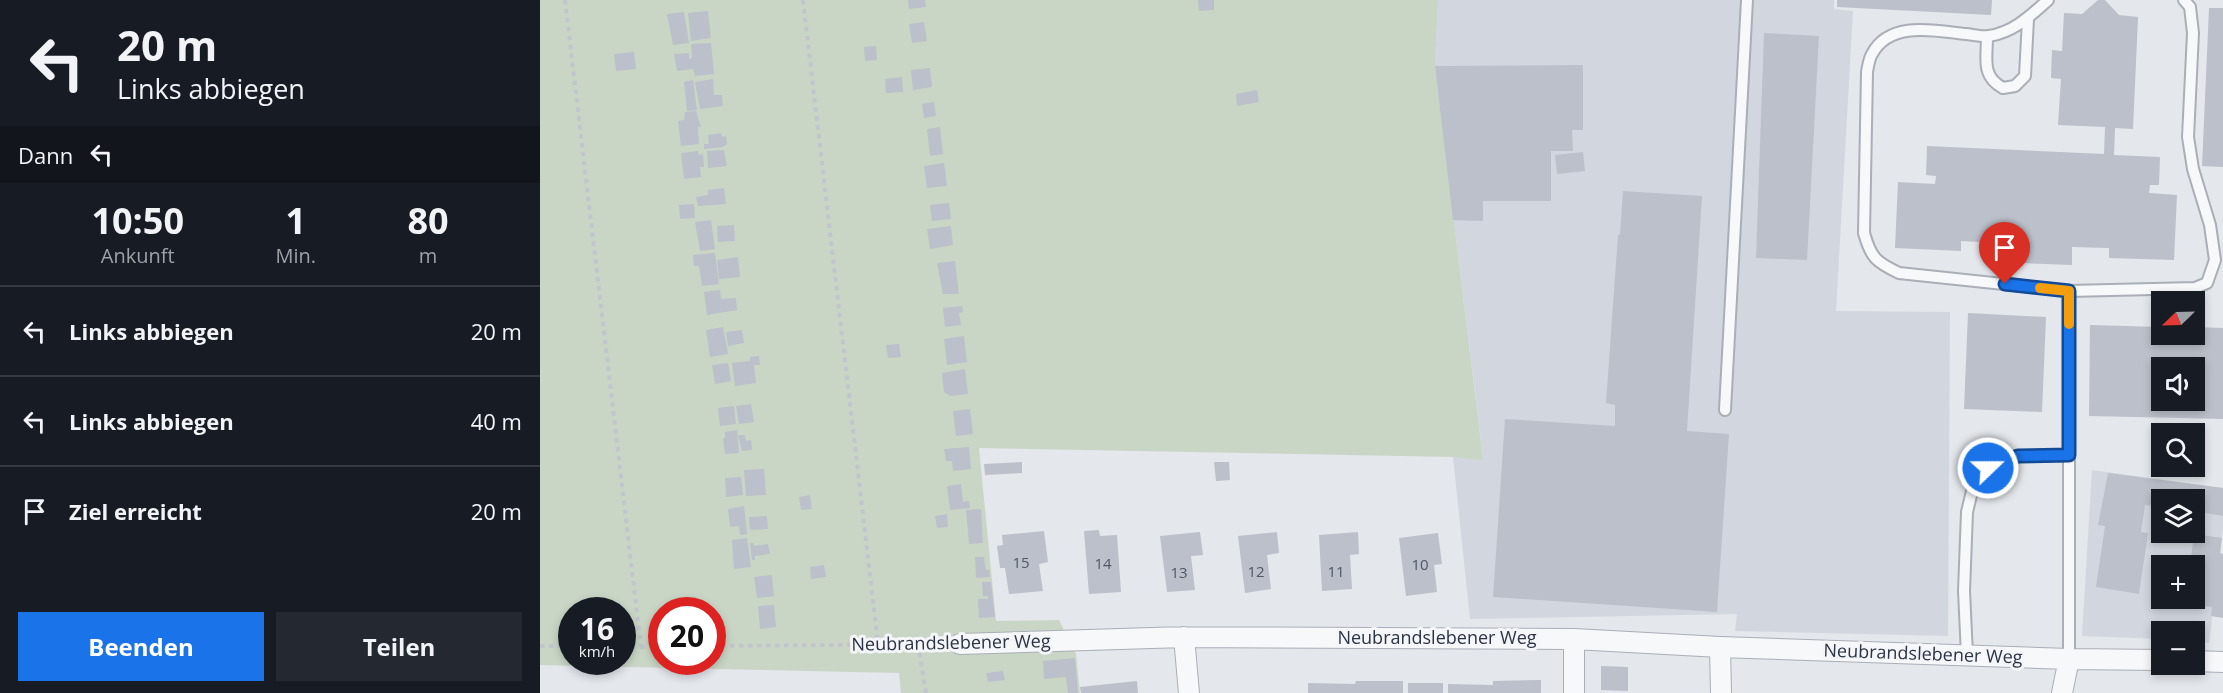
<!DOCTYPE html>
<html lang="de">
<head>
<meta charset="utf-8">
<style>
	:root { --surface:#171b24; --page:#242831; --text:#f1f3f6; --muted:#9ea1a6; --line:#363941; --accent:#1a73e8 }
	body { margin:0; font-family:"Open Sans",sans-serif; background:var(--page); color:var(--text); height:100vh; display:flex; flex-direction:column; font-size:22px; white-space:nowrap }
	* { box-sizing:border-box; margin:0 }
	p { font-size:20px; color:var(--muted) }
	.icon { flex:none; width:33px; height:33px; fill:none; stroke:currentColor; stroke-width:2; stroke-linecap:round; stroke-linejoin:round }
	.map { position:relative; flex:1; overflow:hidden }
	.panel { display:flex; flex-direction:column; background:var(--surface); width:540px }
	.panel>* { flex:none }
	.top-card { background:#171b24; color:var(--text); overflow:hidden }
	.needle { width:39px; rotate:247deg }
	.tools { position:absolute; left:1611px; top:291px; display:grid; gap:12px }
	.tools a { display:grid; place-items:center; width:54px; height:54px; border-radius:0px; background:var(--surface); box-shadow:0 3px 9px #0003; font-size:30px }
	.speed { position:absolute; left:18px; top:597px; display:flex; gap:12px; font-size:30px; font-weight:700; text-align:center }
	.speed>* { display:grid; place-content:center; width:78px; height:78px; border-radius:50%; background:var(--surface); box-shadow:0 3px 9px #0003; line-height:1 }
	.speed small { font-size:15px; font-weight:400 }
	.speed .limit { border:9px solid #d22; background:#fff; color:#111 }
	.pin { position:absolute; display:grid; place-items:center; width:51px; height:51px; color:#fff; margin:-62px -26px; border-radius:50% 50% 50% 0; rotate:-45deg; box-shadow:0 0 6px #0007 }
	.pin .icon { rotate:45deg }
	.me { position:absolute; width:66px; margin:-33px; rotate:68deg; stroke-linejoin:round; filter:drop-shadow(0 0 4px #0008) }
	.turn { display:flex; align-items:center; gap:21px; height:126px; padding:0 18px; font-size:27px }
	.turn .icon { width:78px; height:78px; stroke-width:2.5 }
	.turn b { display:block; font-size:42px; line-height:51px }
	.then { display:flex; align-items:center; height:57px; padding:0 18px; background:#0003; gap:12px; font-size:22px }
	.eta { display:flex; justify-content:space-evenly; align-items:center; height:102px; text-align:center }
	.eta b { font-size:36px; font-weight:700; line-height:42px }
	.action { display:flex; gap:12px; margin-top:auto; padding:12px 18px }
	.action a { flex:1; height:69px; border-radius:0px; background:var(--accent); color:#fff; font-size:24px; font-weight:700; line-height:69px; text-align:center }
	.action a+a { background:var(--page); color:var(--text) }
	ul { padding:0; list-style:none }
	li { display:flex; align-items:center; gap:18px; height:90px; padding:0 18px; border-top:2px solid var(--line) }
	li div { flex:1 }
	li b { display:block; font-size:22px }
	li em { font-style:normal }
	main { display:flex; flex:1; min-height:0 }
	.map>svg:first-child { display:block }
	.built { fill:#d2d6de; fill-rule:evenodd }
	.green { fill:#c9d6c5; fill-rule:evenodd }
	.building { fill:#bbc0ca; fill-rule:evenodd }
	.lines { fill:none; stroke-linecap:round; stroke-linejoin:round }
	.service-casing { stroke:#a9aeb7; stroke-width:14 }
	.minor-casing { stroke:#a9aeb7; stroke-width:22 }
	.path { stroke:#c2c5cb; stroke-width:4; stroke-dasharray:4.5 4.5; stroke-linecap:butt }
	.service { stroke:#f7f8fa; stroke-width:10 }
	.minor { stroke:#f7f8fa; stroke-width:20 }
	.route-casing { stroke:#114b97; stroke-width:15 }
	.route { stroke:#1a73e8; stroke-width:10 }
	.slow { stroke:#f59e0b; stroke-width:10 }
	.labels { text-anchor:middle; stroke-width:6; stroke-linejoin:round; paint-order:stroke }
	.number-label { font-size:15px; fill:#4f5766 }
	.street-label { font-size:18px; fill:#2b3445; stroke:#f4f6f9 }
</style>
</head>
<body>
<main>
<section class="panel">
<div class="top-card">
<div class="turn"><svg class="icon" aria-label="left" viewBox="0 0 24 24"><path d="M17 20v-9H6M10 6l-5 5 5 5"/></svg><div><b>20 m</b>Links abbiegen</div></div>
<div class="then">Dann<svg class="icon" aria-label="left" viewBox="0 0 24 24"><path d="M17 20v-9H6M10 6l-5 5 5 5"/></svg></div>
</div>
<div class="eta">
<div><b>10:50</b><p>Ankunft</p></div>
<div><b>1</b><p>Min.</p></div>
<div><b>80</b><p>m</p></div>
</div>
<ul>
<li><svg class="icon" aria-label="left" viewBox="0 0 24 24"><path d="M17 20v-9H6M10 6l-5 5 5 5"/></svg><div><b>Links abbiegen</b></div><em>20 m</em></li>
<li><svg class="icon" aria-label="left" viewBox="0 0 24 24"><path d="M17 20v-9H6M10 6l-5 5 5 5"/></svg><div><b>Links abbiegen</b></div><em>40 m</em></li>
<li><svg class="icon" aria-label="arrive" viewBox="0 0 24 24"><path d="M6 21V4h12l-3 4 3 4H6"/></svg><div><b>Ziel erreicht</b></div><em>20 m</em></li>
</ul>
<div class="action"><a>Beenden</a><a>Teilen</a></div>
</section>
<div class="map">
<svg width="1683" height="693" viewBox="0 0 1683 693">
	<rect width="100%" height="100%" fill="#e4e7ec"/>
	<!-- built -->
	<path class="built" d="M898 0H1294V9L1313 11 1296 311 1410 312 1408 636 1195 631 1197 614 930 619 913 457 943 459 895 66Z
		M1552 470 1683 488V528L1669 643 1655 642 1654 632H1622L1621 639 1542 636ZM1622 500H1654V532H1622ZM1622 566H1654V598H1622Z"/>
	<!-- green -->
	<path class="green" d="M0 0H898L895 66 943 460 913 457 439 448 456 621 519 620 536 654 540 693H361L359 673 0 665ZM32 610H82V662H32ZM122 610H172V662H122Z"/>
	<!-- building -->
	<path class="building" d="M368 0H385L386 7 369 9Z
		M658 0H674V10L659 11Z
		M1297 0H1452L1451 15 1297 7Z
		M1558 0H1565L1579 15 1598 17 1593 129 1575 128 1574 155 1620 157 1619 185H1610L1609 193 1637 195 1634 260 1569 258V248L1532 247V265L1457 262 1458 243 1421 241V251L1355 248 1358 182 1395 184 1396 176 1386 175 1387 146 1564 154 1565 127 1518 125 1521 79 1511 78 1512 50 1522 51 1524 13 1542 14Z
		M1669 8H1683V167L1662 166Z
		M168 11 171 38 151 41 148 13Z
		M144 12 149 43 133 45 127 14Z
		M384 22 387 41 372 43 369 24Z
		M1224 33 1279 36 1267 260 1216 258Z
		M171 43 174 74 155 76 153 69 137 71 134 54 149 53V59L152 58 151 44Z
		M336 46 337 60 325 61 324 47Z
		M94 52 96 69 76 71 74 54Z
		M1043 65V130H1032L1033 151H1011V201H943V221L913 220 895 66Z
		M390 68 392 87 373 90 371 70Z
		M362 77 363 92 346 93 345 79Z
		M173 79 174 95H182L183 106 160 109 155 82Z
		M153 80 157 110 147 111 144 82Z
		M717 90 719 102 697 106 696 94Z
		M394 102 396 116 384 118 382 104Z
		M156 111 161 127H158L159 144 141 146 138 121 144 120 145 112Z
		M400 127 403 154 390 156 387 129Z
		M181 133 182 137 186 136 187 144 183 147 164 149V144H169L168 135Z
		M184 150 187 166 168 168 167 151Z
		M158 151 159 155 163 154 164 167H160L161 177 144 179 141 153Z
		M1043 152 1045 171 1017 174 1015 155Z
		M404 163 407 186 387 188 384 166Z
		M184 188 186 204 158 206 156 197 168 195V190Z
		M1083 191 1162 196 1147 431 1189 434 1177 612 953 597 965 419 1075 426V405L1066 403 1078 235H1080Z
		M409 203 411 219 392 221 390 205Z
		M154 204 155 218 140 219 139 205Z
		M171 220 175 249 160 251 155 222Z
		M194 225 195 241 178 242 177 226Z
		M411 226 413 245 390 249 387 229Z
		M175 253 179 284 162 286 159 266H154L153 255Z
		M198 257 200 277 179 279 177 260Z
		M415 261 419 294H403L397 263Z
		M180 290 181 299 196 298 197 310 167 315 164 292Z
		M422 306 423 312 419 313 421 325 405 327 403 308Z
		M1428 313 1506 317 1502 412 1424 409Z
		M1550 325 1622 327V334H1654V327L1683 328V419L1549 416ZM1622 368H1654V400H1622Z
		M183 327 188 354 170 357 166 330Z
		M202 330 204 343 188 346 186 332Z
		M424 336 427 362 407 365 404 339Z
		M359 344 361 357 348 358 346 345Z
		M219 356 220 365H214L216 383 195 386 192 363 210 361V357Z
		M188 363 191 381 175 384 172 365Z
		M425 369 428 394 410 396 404 392 402 373Z
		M211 404 214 422 199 424 196 406Z
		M194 406 196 424 180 426 178 408Z
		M430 409 433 434 416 436 413 411Z
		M197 430 199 453 185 454 183 438H185V432Z
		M198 435H205L206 441 211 440 212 450 202 451Z
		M429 447 431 469 413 471 412 461H406L404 449Z
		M482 462V473L445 475 444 464Z
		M674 462H689L690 480 676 481Z
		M224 469 226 495 206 496 204 470Z
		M1568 473 1683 488V516L1654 511V500H1622V507L1605 505 1601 532 1608 533 1599 594 1556 587 1565 526 1558 525Z
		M201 477 203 495 186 497 185 478Z
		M421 484 423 502 429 501 430 508 410 510 407 486Z
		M270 495 272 509 261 510 259 497Z
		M204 506 207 534 200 535 199 526 190 527 188 509Z
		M441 509 443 543 429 544 426 510Z
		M407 514 408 527 397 528 395 516Z
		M227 516 228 529 210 530 209 517Z
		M559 530 560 536 577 535 581 592 549 594 544 531Z
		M504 531 508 562 499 564 503 591 469 594 465 568H460L457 546 463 545 462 535Z
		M660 532 663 555 651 556 655 590 627 592 620 536Z
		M737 532 739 553 727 555 731 589 705 593 698 536Z
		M818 532 819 554 810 555 812 589 782 591 779 535Z
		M898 533 902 564 894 565 897 592 866 596 859 538Z
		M1654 534 1682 538 1680 553 1683 554V618L1671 616 1672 607 1645 604 1646 598H1654V566H1650Z
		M207 538 211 567 194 569 192 540Z
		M210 543H213L214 546 228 544 230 554 215 556V560H212Z
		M435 557H444L445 566 446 570H449L450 577 436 578Z
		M284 565 286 577 271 579 270 567Z
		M232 575 234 596 217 598 214 577Z
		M442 582H451L455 617 439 618 438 599H448V596H443Z
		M234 605 236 627 220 629 218 606Z
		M535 658 538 693H528L526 677 504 679 503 661Z
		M1061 666 1088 667V691L1061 690Z
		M463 671 465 680 448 682 446 673Z
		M1001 680V693H908V684L953 685V681Z
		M597 681 598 693H541L540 687Z
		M816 681H863V693H768V683L815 684Z
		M868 683H903V693H868Z"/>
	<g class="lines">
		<defs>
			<path id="service" d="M1508 0C1490 16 1474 32 1449 36 1442 37 1434 35 1426 34 1396 31 1350 20 1332 54 1329 59 1328 66 1327 72L1324 233C1331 258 1336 262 1359 273L1529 291 1655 288 1667 283 1675 260 1670 225 1653 169 1648 137 1653 33 1650 7 1644 0
				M1447 37C1447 59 1441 76 1463 88L1475 86 1485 76 1488 19
				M1185 410 1207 0
				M1427 655 1424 591 1427 512 1434 483 1448 468 1478 456 1529 455
				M1529 659V291"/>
			<path id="minor" d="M644 637 649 693
				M1034 639V693
				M420 644 644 637 1034 639 1180 647 1529 659 1622 660
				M1180 647 1181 693
				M1654 661 1683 662
				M1522 693 1529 659"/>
		</defs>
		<!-- service casing -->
		<use href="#service" class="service-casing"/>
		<!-- minor casing -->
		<use href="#minor" class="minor-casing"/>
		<!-- path -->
		<path class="path" d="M25 0 101 647
			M263 0 338 644
			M378 644 386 693
			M0 646H32
			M172 646 401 644
			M82 647H122"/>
		<!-- service -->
		<use href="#service" class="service"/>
		<!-- minor -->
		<use href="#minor" class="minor"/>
	</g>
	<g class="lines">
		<defs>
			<path id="route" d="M1448 468 1478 456 1529 455V291L1465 284"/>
		</defs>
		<!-- route casing -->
		<use href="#route" class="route-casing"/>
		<!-- route -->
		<use href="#route" class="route"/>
		<!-- slow -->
		<path class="slow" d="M1500 288 1529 291V324"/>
	</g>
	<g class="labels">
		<!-- number labels -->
		<g class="number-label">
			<text x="481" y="568">15</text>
			<text x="563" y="569">14</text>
			<text x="880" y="570">10</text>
			<text x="716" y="577">12</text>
			<text x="796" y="577">11</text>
			<text x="639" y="578">13</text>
		</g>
		<!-- street labels -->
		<g class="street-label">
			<text x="897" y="644">Neubrandslebener Weg</text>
			<text transform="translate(411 643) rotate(-1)" y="6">Neubrandslebener Weg</text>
			<text transform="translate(1383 654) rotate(2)" y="6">Neubrandslebener Weg</text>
		</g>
	</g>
</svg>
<div class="tools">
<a><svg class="needle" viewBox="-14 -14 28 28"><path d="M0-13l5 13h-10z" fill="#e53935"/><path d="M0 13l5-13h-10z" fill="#9ea1a6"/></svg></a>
<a><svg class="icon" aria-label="sound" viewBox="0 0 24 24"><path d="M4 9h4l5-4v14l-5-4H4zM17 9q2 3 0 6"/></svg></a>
<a><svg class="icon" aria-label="search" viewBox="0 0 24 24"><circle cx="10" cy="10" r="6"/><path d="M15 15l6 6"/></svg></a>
<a><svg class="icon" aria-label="layers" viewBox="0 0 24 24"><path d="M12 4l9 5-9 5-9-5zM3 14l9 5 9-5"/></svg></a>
<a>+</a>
<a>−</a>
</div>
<div class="speed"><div>16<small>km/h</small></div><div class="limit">20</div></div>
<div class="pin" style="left:1465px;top:284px;background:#d93025"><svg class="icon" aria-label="arrive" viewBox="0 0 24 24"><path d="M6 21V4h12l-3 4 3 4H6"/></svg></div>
<svg class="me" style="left:1448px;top:468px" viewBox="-20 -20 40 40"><circle r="17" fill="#1a73e8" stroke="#fff" stroke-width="3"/><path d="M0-11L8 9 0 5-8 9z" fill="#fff"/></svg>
</div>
</main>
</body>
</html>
